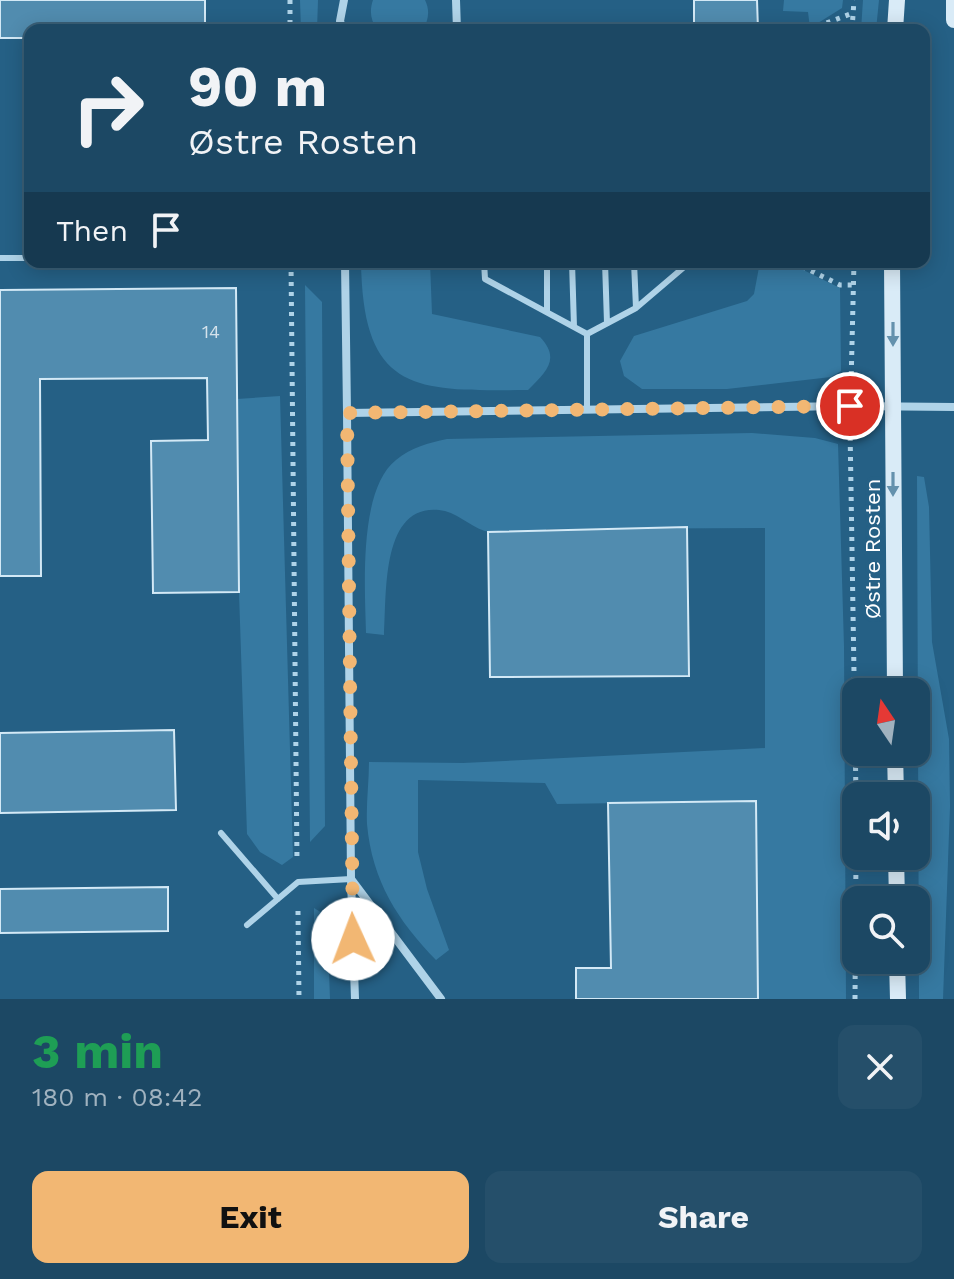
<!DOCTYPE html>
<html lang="en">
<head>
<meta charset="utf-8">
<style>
	:root { --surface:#1c4864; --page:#254f6a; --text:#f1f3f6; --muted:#a0b2bf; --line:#3a6078; --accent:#f2b773 }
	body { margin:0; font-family:"Work Sans",sans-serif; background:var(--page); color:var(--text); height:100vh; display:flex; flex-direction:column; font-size:30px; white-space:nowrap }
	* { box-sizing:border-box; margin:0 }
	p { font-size:26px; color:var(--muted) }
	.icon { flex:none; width:44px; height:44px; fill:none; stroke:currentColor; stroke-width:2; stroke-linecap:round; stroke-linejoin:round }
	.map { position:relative; height:999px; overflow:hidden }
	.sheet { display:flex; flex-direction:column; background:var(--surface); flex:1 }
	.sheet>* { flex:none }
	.banner { position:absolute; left:24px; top:24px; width:906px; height:244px; border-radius:16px; box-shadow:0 4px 20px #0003,0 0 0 2px var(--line); background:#1c4864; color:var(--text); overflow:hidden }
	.needle { width:52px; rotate:347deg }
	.tools { position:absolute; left:842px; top:678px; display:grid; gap:16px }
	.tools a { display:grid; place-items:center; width:88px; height:88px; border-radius:16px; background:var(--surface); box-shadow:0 4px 20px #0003,0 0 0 2px var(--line); font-size:40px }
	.pin { position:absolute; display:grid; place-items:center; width:68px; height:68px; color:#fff; margin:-34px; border:4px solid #fff; border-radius:50%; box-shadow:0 2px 8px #0007 }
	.me { position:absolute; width:88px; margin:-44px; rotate:358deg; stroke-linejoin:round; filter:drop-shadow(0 0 6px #0008) }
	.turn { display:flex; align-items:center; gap:28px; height:168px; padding:0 32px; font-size:36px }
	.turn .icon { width:104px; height:104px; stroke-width:2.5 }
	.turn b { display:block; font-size:56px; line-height:68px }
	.then { display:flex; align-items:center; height:76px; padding:0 32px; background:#0003; gap:16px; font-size:30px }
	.round { display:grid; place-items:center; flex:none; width:84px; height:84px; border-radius:16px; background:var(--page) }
	.overview { display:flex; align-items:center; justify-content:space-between; height:136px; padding:0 32px }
	h1 { font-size:48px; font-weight:700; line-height:60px; color:#1e9e55 }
	.button { display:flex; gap:16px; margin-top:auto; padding:16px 32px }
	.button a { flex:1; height:92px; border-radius:16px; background:var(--accent); color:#111; font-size:32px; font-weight:700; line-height:92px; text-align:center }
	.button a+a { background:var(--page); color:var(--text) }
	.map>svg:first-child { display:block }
	.green { fill:#3679a1 }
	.building { fill:#518caf; stroke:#d3e9f6; stroke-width:2 }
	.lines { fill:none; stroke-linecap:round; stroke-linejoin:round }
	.path { stroke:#afd3e8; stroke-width:5; stroke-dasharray:4 6; stroke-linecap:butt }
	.service { stroke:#afd3e8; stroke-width:6 }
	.minor { stroke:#afd3e8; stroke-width:8 }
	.secondary { stroke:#d9ebf7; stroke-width:16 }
	.oneway { fill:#6491ad }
	.route { stroke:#f2b773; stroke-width:14; stroke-dasharray:0 25.2 }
	.labels { text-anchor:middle; stroke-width:8; stroke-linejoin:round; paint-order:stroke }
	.number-label { font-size:18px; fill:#d4e2eb }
	.street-label { font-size:22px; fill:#fff; stroke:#256085 }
</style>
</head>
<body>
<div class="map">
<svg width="954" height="999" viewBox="0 0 954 999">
	<rect width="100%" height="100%" fill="#256085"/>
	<!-- green -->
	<path class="green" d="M300 0H318L317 30H301Z
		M373 0H425C430 10 429 21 422 30H377C371 20 369 12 373 0Z
		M784 0H843L842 8 810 28 808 12 783 11Z
		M863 0H879L876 30H861Z
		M361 262H430L432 314 540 337C561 359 546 372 528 390 416 391 363 394 361 262Z
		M760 262H787L840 288 841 371 831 377 727 389H642L624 376 620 361 634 336 747 301 754 294Z
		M305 285 322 302 325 826 310 842Z
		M280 396 293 857 282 865 260 852 247 834 239 592 237 399Z
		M752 433 815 438 838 444 844 646 846 999H758L755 801 557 804 545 783 418 780V852L427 889 449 950 436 960C398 921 372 881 367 824 366 804 369 782 369 762L463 763 765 748V528L546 529V531C528 532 507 535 490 532 474 530 461 515 445 511 380 498 387 594 384 635L366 633C365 589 358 490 396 460 412 447 428 443 447 439Z
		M917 476 924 477 929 507 932 642 949 739 950 806 943 999H919Z
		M314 908 327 916 330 999H314Z"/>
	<!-- building -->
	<path class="building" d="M0 0H205V30H30V38H0Z
		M694 0H757L758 30H694Z
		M236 288 239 592 153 593 151 441 208 440 207 378 40 379 41 576H0V290Z
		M687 527 689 676 490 677 488 532Z
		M174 730 176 810 0 813V733Z
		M756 801 758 999H576V968H611L608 803Z
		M168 887V931L0 933V889Z"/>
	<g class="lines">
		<!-- path -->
		<path class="path" d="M290 0V30
			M808 30 853 13
			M852 30 854 0
			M291 262 297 861
			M793 262 840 285H854
			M851 385 854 262
			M850 427 856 796
			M298 911 299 999
			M855 999 856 856"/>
		<!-- service -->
		<path class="service" d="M0 258H30
			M484 262 485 279 587 334V409
			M547 262V312
			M572 262 574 327
			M605 262 607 323
			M634 262 636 308
			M587 334 636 308 690 262
			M221 833 278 899
			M247 925 298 882 351 879"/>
		<!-- minor -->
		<path class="minor" d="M456 0 457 30
			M343 30 340 21 344 0
			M345 262 347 413
			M351 879 441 999
			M355 999 351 879 347 413 850 406 954 407"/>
		<!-- secondary -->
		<path class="secondary" d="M954 0V20
			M895 30 897 0
			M892 262 895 692
			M895 752 896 796
			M896 856 897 900
			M897 960 898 999"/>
	</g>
	<!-- one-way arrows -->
	<defs><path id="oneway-solid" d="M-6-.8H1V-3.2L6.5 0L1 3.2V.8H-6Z" transform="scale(2)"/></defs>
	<g class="oneway">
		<use href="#oneway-solid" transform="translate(893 334) rotate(90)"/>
		<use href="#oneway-solid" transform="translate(893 484) rotate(90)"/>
	</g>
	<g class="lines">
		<!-- route -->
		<path class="route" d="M353 939 347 413 850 406"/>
	</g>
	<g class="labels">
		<!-- number labels -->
		<g class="number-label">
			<text x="211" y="338">14</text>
		</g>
		<!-- street labels -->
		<g class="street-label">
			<text transform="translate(872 549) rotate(-90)" y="8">Østre Rosten</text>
		</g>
	</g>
</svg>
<div class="tools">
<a><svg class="needle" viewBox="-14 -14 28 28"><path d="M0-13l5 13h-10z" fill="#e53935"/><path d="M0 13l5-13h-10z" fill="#a0b2bf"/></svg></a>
<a><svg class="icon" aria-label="sound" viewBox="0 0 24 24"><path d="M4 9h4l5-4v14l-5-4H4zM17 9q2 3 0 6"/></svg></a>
<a><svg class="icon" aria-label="search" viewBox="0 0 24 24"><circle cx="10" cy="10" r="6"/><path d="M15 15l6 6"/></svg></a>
</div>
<div class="pin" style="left:850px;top:406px;background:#d93025"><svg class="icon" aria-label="arrive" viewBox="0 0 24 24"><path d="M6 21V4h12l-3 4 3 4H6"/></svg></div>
<svg class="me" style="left:353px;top:939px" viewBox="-20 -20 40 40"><circle r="19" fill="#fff"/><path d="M0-13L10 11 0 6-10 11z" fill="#f2b773"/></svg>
<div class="banner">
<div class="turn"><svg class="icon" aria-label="right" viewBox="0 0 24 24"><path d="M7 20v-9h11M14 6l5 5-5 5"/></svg><div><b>90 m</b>Østre Rosten</div></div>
<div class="then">Then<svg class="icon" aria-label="arrive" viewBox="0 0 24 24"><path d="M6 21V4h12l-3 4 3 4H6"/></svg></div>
</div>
</div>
<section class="sheet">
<div class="overview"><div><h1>3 min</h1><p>180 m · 08:42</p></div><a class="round"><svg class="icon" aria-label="close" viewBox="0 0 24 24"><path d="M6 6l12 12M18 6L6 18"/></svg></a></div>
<div class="button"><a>Exit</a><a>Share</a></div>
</section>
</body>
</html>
